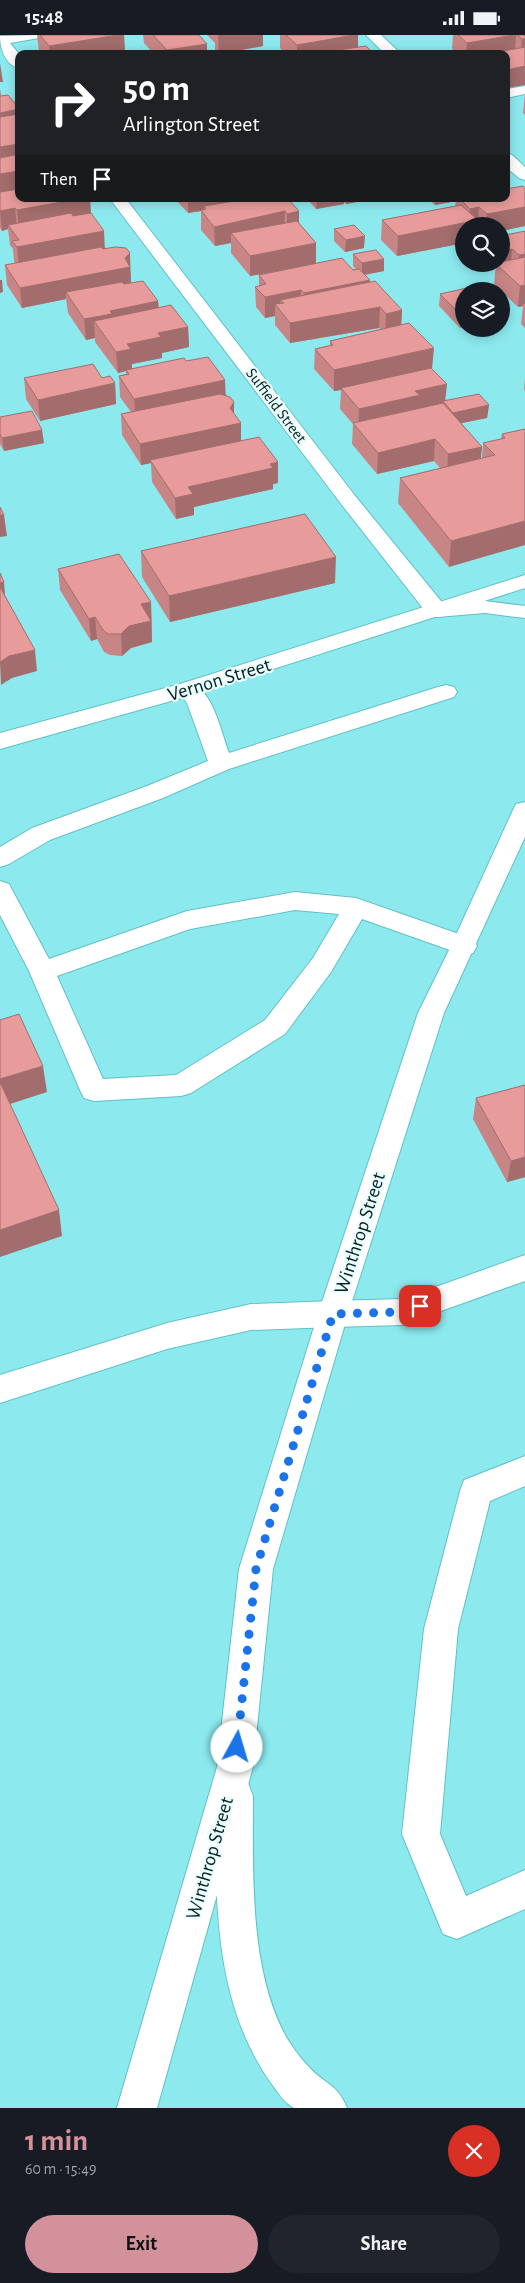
<!DOCTYPE html>
<html lang="en">
<head>
<meta charset="utf-8">
<style>
	:root { --surface:#171b24; --page:#20242c; --text:#f1f3f6; --muted:#9ea1a6; --accent:#d3919c }
	body { margin:0; font-family:"Alegreya Sans",sans-serif; background:var(--page); color:var(--text); height:100vh; display:flex; flex-direction:column; font-size:19px; white-space:nowrap }
	* { box-sizing:border-box; margin:0 }
	p { font-size:16px; color:var(--muted) }
	.icon { flex:none; width:28px; height:28px; fill:none; stroke:currentColor; stroke-width:2; stroke-linecap:round; stroke-linejoin:round }
	.map { position:relative; height:2073px; overflow:hidden }
	.side { display:flex; flex-direction:column; background:var(--surface); flex:1 }
	.side>* { flex:none }
	.hud { position:absolute; left:15px; top:15px; width:495px; height:152px; border-radius:10px; box-shadow:0 2px 12px #0003; background:#202124; color:#fff; overflow:hidden }
	.tools { position:absolute; left:455px; top:182px; display:grid; gap:10px }
	.tools a { display:grid; place-items:center; width:55px; height:55px; border-radius:50%; background:var(--surface); box-shadow:0 2px 12px #0003; font-size:25px }
	.pin { position:absolute; display:grid; place-items:center; width:42px; height:42px; color:#fff; margin:-21px; border-radius:10px; box-shadow:0 2px 8px #0006 }
	.me { position:absolute; width:55px; margin:-28px; rotate:6deg; stroke-linejoin:round; filter:drop-shadow(0 0 4px #0008) }
	.turn { display:flex; align-items:center; gap:18px; height:105px; padding:0 25px; font-size:22px }
	.turn .icon { width:65px; height:65px; stroke-width:2.5 }
	.turn b { display:block; font-size:35px; line-height:42px }
	.then { display:flex; align-items:center; height:48px; padding:0 25px; background:#0003; gap:10px; font-size:19px }
	.round { display:grid; place-items:center; flex:none; width:52px; height:52px; border-radius:26px; background:var(--page) }
	.head { display:flex; align-items:center; justify-content:space-between; height:85px; padding:0 25px }
	h1 { font-size:30px; font-weight:700; line-height:38px; color:var(--accent) }
	.cta { display:flex; gap:10px; margin-top:auto; padding:10px 25px }
	.cta a { flex:1; height:58px; border-radius:30px; background:var(--accent); color:#111; font-size:20px; font-weight:700; line-height:58px; text-align:center }
	.cta a+a { background:var(--page); color:var(--text) }
	.status { display:flex; justify-content:space-between; align-items:center; height:35px; padding:0 25px; background:var(--surface); direction:ltr }
	.status svg { height:14px; fill:currentColor }
	.map>svg:first-child { display:block }
	.lines { fill:none; stroke-linecap:round; stroke-linejoin:round }
	.service-casing { stroke:#61c0c5; stroke-width:2 }
	.minor-casing { stroke:#61c0c5; stroke-width:2 }
	.tertiary-casing { stroke:#61c0c5; stroke-width:2 }
	.secondary-casing { stroke:#61c0c5; stroke-width:2 }
	.service { fill:#fff; fill-rule:evenodd }
	.minor { fill:#fff; fill-rule:evenodd }
	.tertiary { fill:#fff; fill-rule:evenodd }
	.secondary { fill:#fff; fill-rule:evenodd }
	.wall { fill:#c78685 }
	.shaded-wall { fill:#a26d6c }
	.building { fill:#e79c9b; stroke:#a26d6c }
	.route { stroke:#1a73e8; stroke-width:9; stroke-dasharray:0 16.2 }
	.labels { text-anchor:middle; stroke-width:4.5; stroke-linejoin:round; paint-order:stroke }
	.far-street-label { font-size:16px; fill:#022122; stroke:#ebfcfd }
	.street-label { font-size:20px; fill:#022122; stroke:#ebfcfd }
</style>
</head>
<body>
<div class="status"><b>15:48</b><svg viewBox="0 0 49 12"><path d="M0 12V9h3v3zM5 12V6h3v6zM10 12V3h3v9zM15 12V0h3v12zM26 1h20v11H26zM47 4h2v5h-2z"/></svg></div>
<div class="map">
<svg width="525" height="2073" viewBox="0 0 525 2073">
	<rect width="100%" height="100%" fill="#8ceaef"/>
	<g class="lines">
		<defs>
			<path id="service" d="M525 51V59L506 63V54Z
				M188 647C213 653 221 697 229 718L438 652 446 650 454 652 457 657 454 662 229 734 163 763 50 805 9 829 0 832V812L32 793 147 751 208 726 187 668 177 654 180 649Z
				M0 846 9 849 49 924 187 876 295 857 356 863 473 904 477 911 473 918 464 920 362 884 331 937 285 999 191 1058 181 1061 94 1066 84 1063 80 1055 29 936 0 880ZM295 875 339 879 313 923 265 985 176 1040 103 1044 57 941 190 894Z
				M333 1266 344 1270 348 1279 344 1288 333 1292 251 1295 167 1314 0 1368V1340L167 1288 251 1269Z
				M525 1421V1451L490 1466 458 1594 440 1799 466 1861 525 1835V1874L457 1904 443 1899 402 1799 424 1594 460 1456 464 1445Z"/>
			<path id="minor" d="M41 0 39 3 10 8 19 19V33C5 30 0 13 0 1Z
				M366 0H381L401 19H385Z
				M506 118 512 120 525 132V145L519 143 506 132Z
				M110 164H126L356 462 445 571 448 576 445 581 437 582 429 581 342 470Z
				M525 1220V1246L402 1290 333 1292 322 1288 318 1279 322 1270 333 1266 402 1264Z"/>
			<path id="tertiary" d="M525 540V553L196 659 0 714V698L180 649Z
				M235 1743 248 1748 253 1761C253 1836 249 1930 284 1998 290 2009 300 2023 309 2032 325 2050 337 2048 347 2073 337 2073 302 2073 294 2073 284 2068 277 2056 271 2048 223 1980 216 1896 216 1815 216 1793 213 1769 222 1748Z"/>
			<path id="secondary" d="M485 566 525 571V583L485 578 437 582 429 581 426 576 429 571 437 570Z
				M525 767V802L444 978 348 1279 273 1534 253 1732 157 2073H117L217 1732 239 1534 318 1279 418 978 451 911 513 775 516 769Z"/>
		</defs>
		<!-- service casing -->
		<use href="#service" class="service-casing"/>
		<!-- minor casing -->
		<use href="#minor" class="minor-casing"/>
		<!-- tertiary casing -->
		<use href="#tertiary" class="tertiary-casing"/>
		<!-- secondary casing -->
		<use href="#secondary" class="secondary-casing"/>
		<!-- service -->
		<use href="#service" class="service"/>
		<!-- minor -->
		<use href="#minor" class="minor"/>
		<!-- tertiary -->
		<use href="#tertiary" class="tertiary"/>
		<!-- secondary -->
		<use href="#secondary" class="secondary"/>
	</g>
	<!-- wall -->
	<path class="wall" d="M37 0H124L125 18 117 19H41L39 16Z
		M143 0H199L207 9V19H154L144 8Z
		M207 0H263V11L219 19 215 15V8Z
		M280 0H358V12L374 19H286L280 13Z
		M453 0H525V50L506 19H457L452 14Z
		M0 53 19 164H90L91 178 105 214 131 238V248L158 266 159 273 188 292 189 312 162 318V323L132 329V334L186 326 226 361 234 379 241 406 278 427V448L273 449V454L194 472V480L176 484 152 447 151 428 141 430 122 400 121 379 131 377 120 362 119 341 126 339V336L118 338 95 307V303L86 305 68 278 66 264 22 273 7 250 5 230 15 228 14 226 13 214 10 210 8 194 2 196 0 193Z
		M525 59V80L523 78Z
		M525 154V191L501 196V191H464V208L397 221 381 205 382 185 455 171 456 166 435 170 428 164H506Z
		M175 164H288L299 188 316 208V229L250 241 231 218V208L215 211 201 195V176L188 178Z
		M307 164H362V166L346 169 344 167V169L316 174Z
		M334 194 364 213 345 217 334 206Z
		M525 196V293L521 289 523 271 518 272 494 249 496 229 504 227 501 224V201Z
		M353 219 384 224V236L365 240 370 247 402 275 401 290 432 334 445 366 489 370 487 383 461 388 482 412 480 424 482 423 483 408 501 404 502 399 525 394 449 532 398 468 400 443 440 433 434 426 377 439 352 409 353 389 340 374 341 355 334 356 314 334 315 314 330 310V306L380 294 379 293 290 308 275 290V281L265 283 256 272 255 252 259 251V240L356 234 353 231Z
		M476 251 460 293 439 271 440 259Z
		M24 343 115 348 116 369 40 386 26 364Z
		M525 343V356L524 354Z
		M0 382 44 408 4 416 0 409Z
		M141 516 335 548 170 587 142 542Z
		M58 534 151 567 152 607 131 613 122 621 110 620 104 617 97 604 91 606 60 555Z
		M525 1050V1142L507 1147 473 1084 476 1063Z"/>
	<!-- shaded-wall -->
	<path class="shaded-wall" d="M118 0H124L125 18 117 19H50L49 11Z
		M218 0H263V11L219 19Z
		M352 0H358V18L352 19H297V10Z
		M516 0 515 18 466 19 467 8Z
		M522 4H525V22L520 23Z
		M207 9V19H167V15Z
		M0 28 3 47H0Z
		M525 31V50L506 53V35Z
		M19 74V94L0 97V78Z
		M19 109V129L0 132V112Z
		M19 136V156L0 159V139Z
		M78 164H90L91 181 19 195 17 175Z
		M188 164H238V168L206 174 204 171V175H201V176L188 178Z
		M317 164H345L344 169 316 174Z
		M347 164H362V166L346 169Z
		M435 164H456V166L435 170Z
		M479 172 478 191H464V208L397 221 398 201 469 187 470 174Z
		M525 172V191L501 196V191H486L487 179Z
		M15 173 17 193 8 190V194L2 196 0 176Z
		M285 176 284 196 231 198V208L215 211 214 192Z
		M299 176V196L287 199V179Z
		M104 196 105 216 19 232 17 212Z
		M365 201 364 213 345 217 346 205Z
		M316 208V229L250 241V221Z
		M512 214 511 226 505 228 507 215Z
		M130 218 131 252 66 257V264L22 273 20 253 125 223Z
		M525 219V231L517 232 519 220Z
		M384 224V236L362 240V228Z
		M0 245H2L3 257 0 258Z
		M370 245 369 265 304 279V258Z
		M525 250V270L523 268V271L518 272 520 251Z
		M301 255 300 275 284 268 280 265V275L275 269V281L265 283V262Z
		M158 266 159 287 94 286 95 303 86 305 84 284 110 276Z
		M380 272 379 293 290 308V288Z
		M402 275 401 296 385 299 386 279Z
		M461 280H464V292L460 293Z
		M188 292 189 312 162 318V323L132 329V335H126V336L118 338 116 317 127 309 158 298Z
		M434 313 432 334 341 353V355L334 356V335Z
		M225 345 226 366 136 385 134 364Z
		M115 348 116 369 40 386 38 365Z
		M447 349 445 368 443 366V370L358 395 359 374 415 356Z
		M234 367V388H241V409L150 425 151 428 141 430 140 409 230 373Z
		M489 370 487 383 452 390 453 378Z
		M42 395 44 408 4 416 2 403Z
		M435 404 434 426 377 439 378 418Z
		M482 412 480 433 447 441 448 419Z
		M278 427V448L273 449V454L194 472V480L176 484 175 463 188 452Z
		M0 480H4L7 501 0 502Z
		M525 486V510L449 532 451 506Z
		M336 522 335 548 170 587 169 561Z
		M4 547 5 560 0 561V548Z
		M151 567 152 607 131 613 122 621 121 599 141 569Z
		M95 582 97 604 91 606 89 584Z
		M35 615 37 636 12 643 1 650 0 627 9 621Z
		M43 1031 47 1057 4 1071 0 1051V1044Z
		M525 1122V1142L507 1147 511 1126Z
		M59 1175 62 1201 0 1222V1195Z"/>
	<!-- building -->
	<path class="building" d="M40 0H118L49 11Z
		M153 0H199L207 9 167 15Z
		M286 0H354L297 10Z
		M458 0H514L467 8Z
		M517 0H525V4H522Z
		M366 11 374 19H310Z
		M525 12V31L506 35V19H487Z
		M144 16 147 19H131Z
		M8 60 19 73V74L0 78V61Z
		M19 79V109L0 112V82Z
		M19 119V136L0 139V123Z
		M523 151 525 154V172L487 179 479 172 470 174 460 164H506V154Z
		M19 154V164H78L17 175 15 173 0 176V157Z
		M240 164H288L299 176 287 179 285 176 214 192 201 175 206 174 204 171 241 165Z
		M461 170 478 185 398 201 382 185Z
		M71 178 73 181 91 178 104 196 17 212 12 206 19 205 8 190Z
		M297 186 316 208 250 221 231 198Z
		M354 190 365 201 346 205 334 194Z
		M525 196V219L519 220 512 214 507 215 501 210 507 209 501 204V201Z
		M101 212 103 214 115 212 126 213 130 218 125 223 130 232 20 253 5 230Z
		M376 215 384 224 362 228 353 219Z
		M525 222V250L520 251 496 229H501V227Z
		M342 223 353 235 359 234 370 245 304 258 301 255 265 262 255 252 266 249 259 240Z
		M143 246 158 266 110 276 112 279 84 284 66 257 122 247 124 249Z
		M375 246 402 275 386 279 380 272 290 288 275 269 284 268 280 265Z
		M476 251 480 256H464V280H461L440 259Z
		M171 270 188 292 158 298 161 302 127 309 131 314 116 317 94 286Z
		M409 288 434 313 334 335 315 314 333 310 330 306Z
		M208 322 225 345 134 364 119 341 129 339 126 335 184 323 186 326Z
		M93 329 102 343 110 341 115 348 38 365 24 343Z
		M431 333 447 349 415 356 420 360 359 374 341 353Z
		M220 359 230 362 234 367 230 373 241 388 140 409 121 379Z
		M479 359 489 370 453 378 443 366Z
		M443 368 482 412 448 419 435 404 378 418 353 388Z
		M32 376 42 395 2 403 0 399V382Z
		M525 394V486L451 506 400 443 495 420 483 408 505 403 502 399Z
		M259 402 278 427 270 429 273 433 188 452 193 459 175 463 150 425Z
		M0 472 4 480H0Z
		M305 479 336 522 169 561 141 516Z
		M119 519 151 567 141 569 151 586 129 591 121 599H108L103 595 95 582 89 584 58 534Z
		M0 538 4 547 0 548Z
		M0 552 35 615 9 621 0 627Z
		M19 979 43 1031 0 1044V985Z
		M0 1047 59 1175 0 1195Z
		M525 1050V1122L511 1126 476 1063Z"/>
	<g class="lines">
		<!-- route -->
		<path class="route" d="M237 1712 256 1534 333 1279 402 1277 420 1271"/>
	</g>
	<g class="labels">
		<!-- far-street labels -->
		<g class="far-street-label">
			<text transform="translate(277 370) rotate(53)" y="6">Suffield Street</text>
		</g>
		<!-- street labels -->
		<g class="street-label">
			<text transform="translate(219 644) rotate(-17)" y="7">Vernon Street</text>
			<text transform="translate(359 1198) rotate(-72)" y="7">Winthrop Street</text>
			<text transform="translate(209 1823) rotate(-74)" y="7">Winthrop Street</text>
		</g>
	</g>
</svg>
<div class="tools">
<a><svg class="icon" aria-label="search" viewBox="0 0 24 24"><circle cx="10" cy="10" r="6"/><path d="M15 15l6 6"/></svg></a>
<a><svg class="icon" aria-label="layers" viewBox="0 0 24 24"><path d="M12 4l9 5-9 5-9-5zM3 14l9 5 9-5"/></svg></a>
</div>
<div class="pin" style="left:420px;top:1271px;background:#d93025"><svg class="icon" aria-label="arrive" viewBox="0 0 24 24"><path d="M6 21V4h12l-3 4 3 4H6"/></svg></div>
<svg class="me" style="left:237px;top:1712px" viewBox="-20 -20 40 40"><circle r="19" fill="#fff"/><path d="M0-13L10 11 0 6-10 11z" fill="#1a73e8"/></svg>
<div class="hud">
<div class="turn"><svg class="icon" aria-label="right" viewBox="0 0 24 24"><path d="M7 20v-9h11M14 6l5 5-5 5"/></svg><div><b>50 m</b>Arlington Street</div></div>
<div class="then">Then<svg class="icon" aria-label="arrive" viewBox="0 0 24 24"><path d="M6 21V4h12l-3 4 3 4H6"/></svg></div>
</div>
</div>
<section class="side">
<div class="head"><div><h1>1 min</h1><p>60 m · 15:49</p></div><a class="round" style="background:#d93025;color:#fff"><svg class="icon" aria-label="close" viewBox="0 0 24 24"><path d="M6 6l12 12M18 6L6 18"/></svg></a></div>
<div class="cta"><a>Exit</a><a>Share</a></div>
</section>
</body>
</html>
